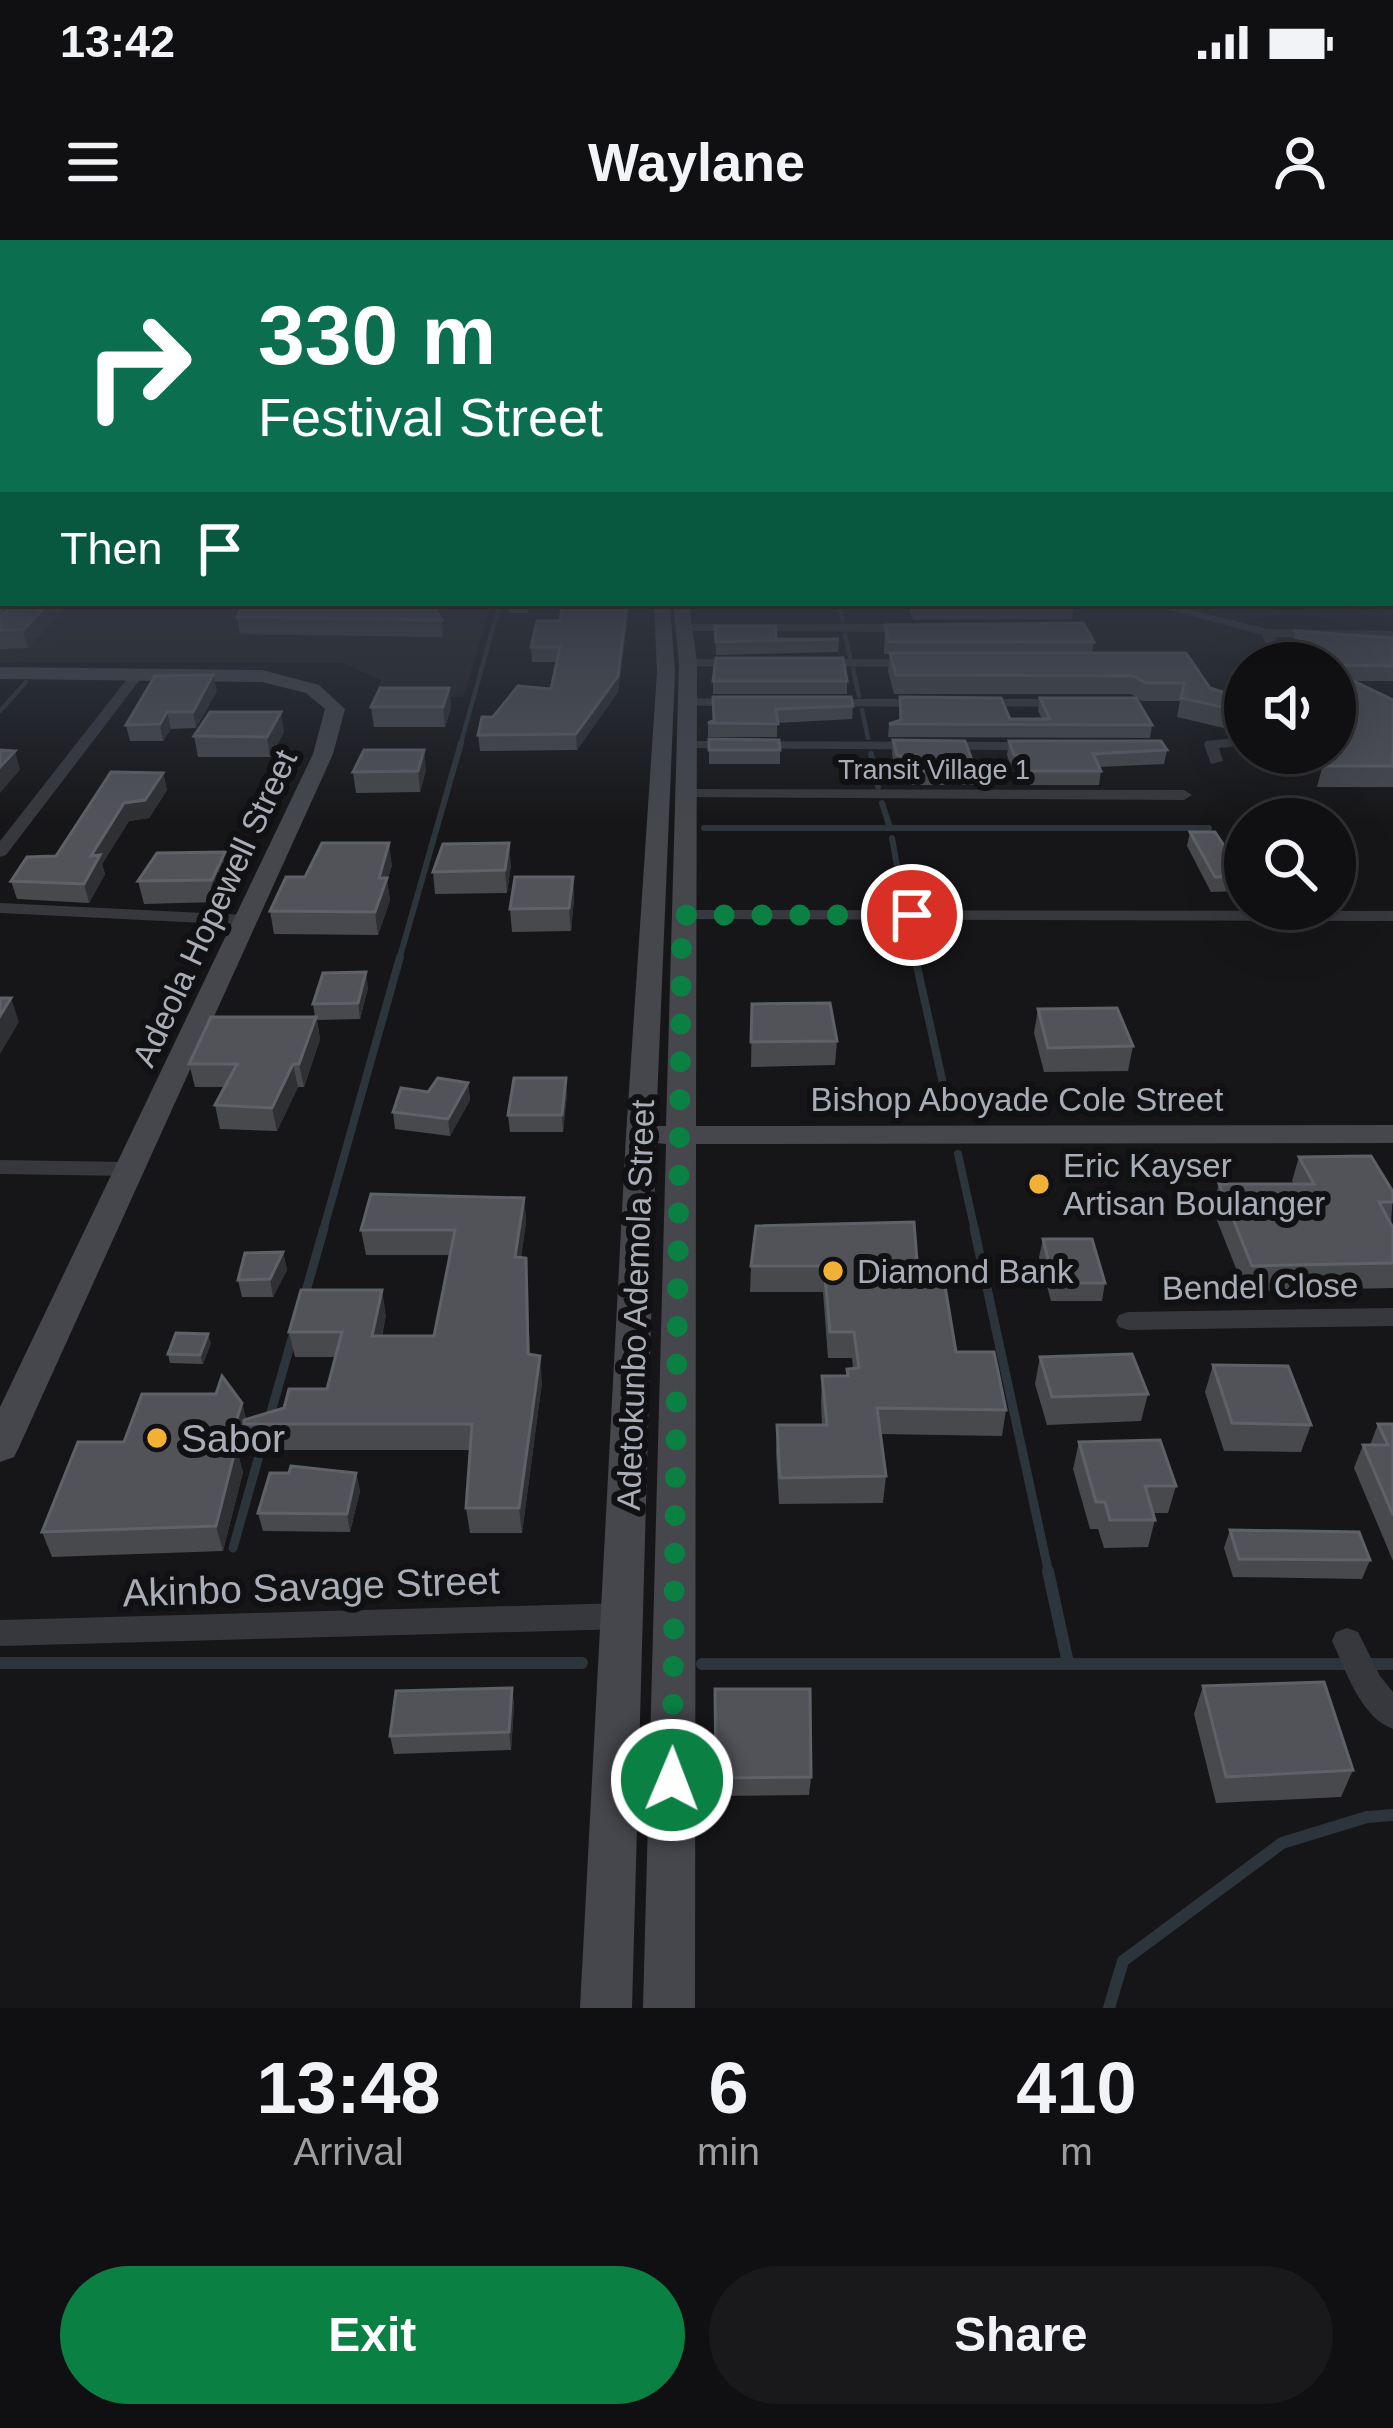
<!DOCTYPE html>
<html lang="en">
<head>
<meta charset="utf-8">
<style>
	:root { --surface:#101012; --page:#19191b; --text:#f1f3f6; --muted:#9c9d9f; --line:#303032; --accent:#0b8043 }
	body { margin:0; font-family:Helvetica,sans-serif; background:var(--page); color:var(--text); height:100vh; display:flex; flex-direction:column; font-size:45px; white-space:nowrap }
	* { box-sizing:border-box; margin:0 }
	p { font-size:39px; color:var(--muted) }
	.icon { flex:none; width:66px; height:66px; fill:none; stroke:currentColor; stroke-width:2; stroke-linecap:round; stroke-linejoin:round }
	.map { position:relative; height:1768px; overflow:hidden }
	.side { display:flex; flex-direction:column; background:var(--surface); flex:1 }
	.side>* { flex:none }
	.hud { position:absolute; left:0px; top:0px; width:1395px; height:366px; box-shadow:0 12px 48px #0002,0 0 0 3px var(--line); background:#0b6e4f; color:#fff; overflow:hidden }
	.fabs { position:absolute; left:1224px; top:402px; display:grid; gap:24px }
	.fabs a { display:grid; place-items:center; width:132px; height:132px; border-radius:50%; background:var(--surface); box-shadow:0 12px 48px #0002,0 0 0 3px var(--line); font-size:60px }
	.pin { position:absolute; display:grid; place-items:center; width:102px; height:102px; color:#fff; margin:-51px; border:6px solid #fff; border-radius:50%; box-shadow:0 3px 12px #0007 }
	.me { position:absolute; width:132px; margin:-66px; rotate:1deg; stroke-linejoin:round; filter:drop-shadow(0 0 9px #0008) }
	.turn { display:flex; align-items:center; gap:42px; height:252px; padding:0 60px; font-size:54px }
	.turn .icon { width:156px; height:156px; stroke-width:2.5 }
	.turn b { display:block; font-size:84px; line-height:102px }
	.then { display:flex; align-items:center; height:114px; padding:0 60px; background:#0003; gap:24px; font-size:45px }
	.eta { display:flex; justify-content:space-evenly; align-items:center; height:204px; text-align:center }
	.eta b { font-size:72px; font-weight:700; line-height:84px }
	.button { display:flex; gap:24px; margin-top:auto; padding:24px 60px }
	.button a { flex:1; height:138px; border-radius:72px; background:var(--accent); color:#fff; font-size:48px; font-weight:700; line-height:138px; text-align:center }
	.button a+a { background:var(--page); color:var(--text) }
	.status { display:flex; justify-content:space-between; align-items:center; height:84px; padding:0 60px; background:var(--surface); direction:ltr }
	.status svg { height:33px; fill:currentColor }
	header { display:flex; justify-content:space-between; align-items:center; height:156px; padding:0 60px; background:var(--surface); font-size:54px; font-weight:700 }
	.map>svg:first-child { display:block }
	.built { fill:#222225 }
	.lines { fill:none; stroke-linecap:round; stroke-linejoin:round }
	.stream-far4 { stroke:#2c353c; stroke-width:4.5 }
	.stream-far3 { stroke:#2c353c; stroke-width:6 }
	.stream-far2 { stroke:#2c353c; stroke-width:8 }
	.stream-far1 { stroke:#2c353c; stroke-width:9 }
	.stream { stroke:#2c353c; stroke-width:12 }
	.street { fill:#37383d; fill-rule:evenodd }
	.secondary { fill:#45474d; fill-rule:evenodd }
	.wall { fill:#47494d }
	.shaded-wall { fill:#2f3033 }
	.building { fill:#525359; stroke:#5f6168; stroke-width:3 }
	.route { stroke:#0b8043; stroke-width:21; stroke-dasharray:0 37.8 }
	.poi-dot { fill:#f2b134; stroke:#111113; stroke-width:4.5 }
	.labels { text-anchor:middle; stroke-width:12; stroke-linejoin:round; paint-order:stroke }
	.far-street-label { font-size:27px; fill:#a8adb8; stroke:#111113 }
	.street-label { font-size:33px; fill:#a8adb8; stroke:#111113 }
	.poi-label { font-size:33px; fill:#a8adb8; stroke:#111113; text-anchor:start }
	.near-poi-label { font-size:39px; fill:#a8adb8; stroke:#111113; text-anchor:start }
	.near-street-label { font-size:39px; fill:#a8adb8; stroke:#111113 }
</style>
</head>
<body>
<div class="status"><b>13:42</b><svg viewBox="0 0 49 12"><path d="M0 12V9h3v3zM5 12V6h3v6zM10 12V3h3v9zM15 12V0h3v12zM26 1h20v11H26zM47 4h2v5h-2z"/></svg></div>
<header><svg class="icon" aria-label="menu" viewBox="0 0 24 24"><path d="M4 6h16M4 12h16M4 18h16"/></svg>Waylane<svg class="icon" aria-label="person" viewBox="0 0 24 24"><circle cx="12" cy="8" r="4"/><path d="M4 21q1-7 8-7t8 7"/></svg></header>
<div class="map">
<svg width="1393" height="1768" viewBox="0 0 1393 1768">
	<rect width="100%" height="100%" fill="#161618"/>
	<!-- built -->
	<path class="built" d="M0 336 3 363H492L463 457H375L381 440 343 423 0 422Z"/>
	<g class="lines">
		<!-- stream-far4 -->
		<path class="stream-far4" d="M839 363 843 381
			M845 395 850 417
			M853 429 859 456
			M862 470 868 498
			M0 471 26 442
			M460 506 500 363"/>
		<!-- stream-far3 -->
		<path class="stream-far3" d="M871 514 878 547
			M882 563 890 588
			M704 588H1209
			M892 598 903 659
			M911 697 916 720
			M399 720 461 503"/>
		<!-- stream-far2 -->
		<path class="stream-far2" d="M915 717 944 848
			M958 914 975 991
			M323 991 400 717"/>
		<!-- stream-far1 -->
		<path class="stream-far1" d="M974 988 1049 1334
			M304 1058 324 988
			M269 1179 293 1095
			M233 1308 262 1205"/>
		<!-- stream -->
		<path class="stream" d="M1048 1331 1068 1423
			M0 1423H582
			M702 1424H1348
			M1369 1424H1393
			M1109 1768 1123 1721 1282 1603 1367 1577 1393 1575"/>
		<!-- street -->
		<path class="street" d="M1143 363H1163L1267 389 1393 391V399L1275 397 1286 423H1274L1262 395Z
			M686 384H909L915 388 909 392 682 391V385Z
			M688 419H745L751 423 745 427 683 426 682 423Z
			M818 419H913L919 423 913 427 813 426V420Z
			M134 430 145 433 6 615 0 617V601Z
			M686 458 740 459 747 463 740 467 681 465 679 462Z
			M826 459H926L933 463 926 467 821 466 819 463Z
			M976 459H1064L1071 463 1064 467 971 466 969 463Z
			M1245 497V505L1219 508 1223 521 1211 524 1204 504 1206 501Z
			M686 501 1035 502 1042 506 1035 510 681 508 679 505Z
			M684 549 1184 550 1192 555 1184 560 679 557V551Z
			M0 663 245 675 254 680 245 685 0 673Z
			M682 670 1393 671V681L676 679 673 675Z
			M0 920 129 922 140 929 129 936 0 934Z
			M1393 1068V1086L1128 1090 1119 1087 1116 1081 1119 1075 1128 1072Z
			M624 1363 635 1367 639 1376 635 1385 624 1389 0 1406V1380Z
			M1347 1388 1358 1392 1380 1436 1393 1452V1489C1360 1477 1346 1430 1332 1401L1336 1392Z"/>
		<!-- secondary -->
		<path class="secondary" d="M654 363H670L675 432 656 886H666L679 423 673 363H689L697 423 696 886 1393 885V903L696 904 695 1768H643L666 904 656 903 632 1768H580L626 895 657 432Z
			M0 427 262 430 319 445 345 469 333 514 19 1207 14 1217 0 1222V1167L313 514 325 469 306 453 262 442 0 439Z"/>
	</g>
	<!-- wall -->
	<path class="wall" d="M14 363H70L28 408 0 409V365L4 373Z
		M508 363H531L527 373H509Z
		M908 363H1074L1072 379 913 380Z
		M628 375 618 452 577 510 480 511 478 495 493 477 551 449 557 422H532L531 407 560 381Z
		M237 377 442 380 443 397 240 394Z
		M885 385 1094 402 1092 413 1210 448 1245 472V493L1177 477 1180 461H1142L1131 454H894L888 431 890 414H884Z
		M715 386 776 399H839L838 412 716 415Z
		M1295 391 1393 398V441H1354L1393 460V547H1317L1326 513H1335V423H1292L1289 420Z
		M713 441H847V454H713Z
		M449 448 451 468 445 487H374L371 467Z
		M217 451 196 488 171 489 163 501H130L126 485Z
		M713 457 853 466 852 479 777 483V497H708V483L713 480Z
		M900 457 1010 479H1042L1038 471 1040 458 1152 485 1150 498 888 497 889 484 899 481Z
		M284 492 270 517H198L194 496Z
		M709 499 780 510V524H709Z
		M893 500 976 531 974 545H907L903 530 895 529 892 514Z
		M1009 501 1167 510 1164 524 1099 527 1101 531 1099 545H1026L1020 529H1012L1007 515Z
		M426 530 420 552 356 553 353 532Z
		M163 533 167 550 149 578 129 581 102 624 105 634 89 663 17 659 11 641 56 616Z
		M1190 592 1244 636 1240 651 1211 652 1187 606Z
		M225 612 229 634 217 662 144 664 138 641Z
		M392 625 387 641 390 660 378 695 274 694 270 671 305 637Z
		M511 625 507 653 435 654 433 632Z
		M573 637 574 659 571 691 512 692 510 669Z
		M368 748 360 779 317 780 320 799 304 847H298L277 891 220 889 215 865 224 847H195L189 824 315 777 313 764Z
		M752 764 837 801 835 825 751 827Z
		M1038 769 1133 806 1128 831 1044 832 1034 793Z
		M468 843 470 860 450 896 395 889 393 872 428 852Z
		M567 854 563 892H510L508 875Z
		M1299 917 1393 952 1391 985 1393 988V1048L1245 1051 1212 968 1219 944H1294L1292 941Z
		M524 958 526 982 521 1017 526 1018 530 1114 542 1142 522 1293H470L466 1268 470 1210H251L247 1193 239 1218 243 1232 223 1311 52 1317 42 1292 124 1202 242 1163 246 1179 284 1168 327 1149 335 1117H295L289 1092 386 1075 382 1096H434L450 1015H366L361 990Z
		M756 986 918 1034 956 1112 1006 1170 1002 1196 880 1194 886 1236 883 1263 779 1264 776 1212 777 1185H822L821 1162 822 1136H846L847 1129H853L852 1118H828L823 1052H750L751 1026Z
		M1043 999 1105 1043 1102 1061H1051L1039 1017Z
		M283 1012 287 1030 273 1057H242L238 1040Z
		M211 1103 203 1124 170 1123 168 1114Z
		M1040 1117 1148 1154 1141 1181 1047 1185 1035 1144Z
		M1213 1125 1311 1185 1301 1212 1224 1211 1205 1152Z
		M1378 1184H1393V1321L1354 1228 1363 1205H1370Z
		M1079 1202 1176 1246 1168 1273H1153L1155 1280 1148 1307 1104 1308 1098 1289H1090L1073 1229Z
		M356 1233 360 1251 350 1292 263 1291 258 1273Z
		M1230 1290 1370 1320 1362 1339 1233 1337 1224 1308Z
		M1203 1446 1353 1530 1341 1557 1216 1563 1194 1474Z
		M512 1448 514 1466 511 1510 394 1514 390 1496Z
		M715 1449 811 1537 809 1555 715 1556Z"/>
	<!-- shaded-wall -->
	<path class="shaded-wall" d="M49 363H70L28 408 23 390Z
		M627 363 628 375 618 452 577 510 576 494Z
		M213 435 217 451 196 488 193 472Z
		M449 448 451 468 445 487 443 467Z
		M167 472 171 489 163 501 160 484Z
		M281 472 284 492 270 517 267 497Z
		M424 510 426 530 420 552 418 531Z
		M15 511 20 530 0 553V527Z
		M163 533 167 550 149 578 129 581 102 624 105 634 89 663 84 644 91 616 124 563Z
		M389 603 392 625 387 641 390 660 378 695 375 672 379 638Z
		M509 603 511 625 507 653 505 630Z
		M225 612 229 634 217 662 212 640Z
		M573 637 574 659 571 691 569 668Z
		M366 732 368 748 360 779 358 763Z
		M11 758 19 782 0 814V776Z
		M316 777 320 799 304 847 299 824Z
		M293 824 298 847 277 891 272 868Z
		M566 838 567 854 563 892 562 875Z
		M468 843 470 860 450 896 448 879Z
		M524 958 526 982 518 1042 515 1017Z
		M283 1012 287 1030 273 1057 270 1039Z
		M526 1018 528 1042 530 1139 528 1114Z
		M382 1050 386 1075 376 1121 372 1096Z
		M208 1094 211 1103 203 1124 200 1115Z
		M540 1116 542 1142 522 1293 519 1268Z
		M242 1163 247 1184H244L247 1193 239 1218 243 1232 223 1311 216 1286 228 1207Z
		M356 1233 360 1251 350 1292 347 1274Z
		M512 1448 514 1466 511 1510 509 1492Z"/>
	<!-- building -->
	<path class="building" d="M14 363H49L23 390H0V378Z
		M244 363H431L442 380 237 377Z
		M563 363H627L618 436 576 494 478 495 482 477H493L518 446 551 449 560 407H531L537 381H560Z
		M1083 383 1094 402H889L885 385Z
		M715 386H775L776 399H839L716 402Z
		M1295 391 1393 398V426L1335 425V423H1307L1293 405H1306Z
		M890 413H1186L1210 448 1245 459V472L1181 458 1184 443H1146L1134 436 896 435Z
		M716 418H843L847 441H713Z
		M1335 432 1393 460V526H1322L1326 513H1335V461L1341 460 1335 456Z
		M213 435 193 472H167L160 484 126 485 155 436Z
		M380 448H449L443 467H371Z
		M713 457H851L853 466 776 469 778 484 708 483 714 480Z
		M900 457 1001 458 1010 479H1050L1040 458H1136L1152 485 889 484 901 480Z
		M210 472H281L267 497 194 496Z
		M709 499 779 500 780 510H709Z
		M893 500 965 501 976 531H908L904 517 897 515Z
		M1009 501H1161L1167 510 1093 514 1101 531H1028L1021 515H1014Z
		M0 510 15 511 0 527Z
		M364 510H424L418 531 353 532Z
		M111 532 163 533 145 560 124 563 91 616 100 615 84 644 11 641 27 617 56 616Z
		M1190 592H1215L1244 636 1215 637Z
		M322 603H389L379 638H387L375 672 270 671 286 637H305Z
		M509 603 505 630 433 632 443 604Z
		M225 612 212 640 138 641 157 613Z
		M515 637H573L569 668 510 669Z
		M366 732 358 763 313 764 323 733Z
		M0 758H11L0 776Z
		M830 763 837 801 751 802 752 764Z
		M1117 768 1133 806 1048 808 1038 769Z
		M211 777H316L299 824H293L272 868 215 865 237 824H189Z
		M438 838 468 843 448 879 393 872 401 848 428 852Z
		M514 838H566L562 875H508Z
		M1371 916 1393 952V962H1379L1393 988V1023L1252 1026 1219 944H1314L1299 917Z
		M371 954 524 958 515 1017 526 1018 528 1114 540 1116 519 1268H466L472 1184H244V1180L284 1168 289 1149H327L342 1092H289L301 1050H382L372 1096H434L455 990H361Z
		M914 982 918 1034H943L956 1112H994L1006 1170 877 1168 886 1236 780 1238 777 1185H827L822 1136H848L847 1129 859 1128 854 1092H830L824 1026H751L756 986Z
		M1043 999H1092L1105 1043H1054Z
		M283 1012 270 1039 238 1040 245 1013Z
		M176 1093 208 1094 200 1115 168 1114Z
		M1132 1114 1148 1154 1052 1157 1040 1117Z
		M1213 1125 1288 1126 1311 1185 1232 1183Z
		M222 1136 242 1163 228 1207H236L216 1286 42 1292 78 1202H124L142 1154H216Z
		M1378 1184H1393V1275L1363 1205H1388Z
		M1160 1200 1176 1246H1145L1155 1280H1110L1105 1262H1096L1079 1202Z
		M291 1226 356 1233 347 1274 258 1273 270 1233H289Z
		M1230 1290 1359 1292 1370 1320 1239 1319Z
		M1324 1442 1353 1530 1226 1537 1203 1446Z
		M512 1448 509 1492 390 1496 396 1451Z
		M715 1449H810L811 1537 716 1538Z"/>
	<!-- sky -->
	<linearGradient id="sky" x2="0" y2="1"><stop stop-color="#0c0c0d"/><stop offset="0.58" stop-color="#363c48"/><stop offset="1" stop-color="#363c48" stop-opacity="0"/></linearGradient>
	<rect width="1393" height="583" fill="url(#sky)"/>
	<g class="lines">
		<!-- route -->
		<path class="route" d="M672 1540 682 675H912"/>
	</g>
	<!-- markers -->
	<g class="poi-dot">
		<circle cx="1039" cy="944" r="12"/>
		<circle cx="833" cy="1031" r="12"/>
		<circle cx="157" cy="1198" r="12"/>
	</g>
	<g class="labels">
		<!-- far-street labels -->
		<g class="far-street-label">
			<text x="934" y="539">Transit Village 1</text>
		</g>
		<!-- street labels -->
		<g class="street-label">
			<text transform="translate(214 668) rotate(-65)" y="12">Adeola Hopewell Street</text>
			<text x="1017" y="871">Bishop Aboyade Cole Street</text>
			<text transform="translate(1260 1046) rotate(-1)" y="12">Bendel Close</text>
			<text transform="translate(635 1065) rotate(-88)" y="12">Adetokunbo Ademola Street</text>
		</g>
		<!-- poi labels -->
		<g class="poi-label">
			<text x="1063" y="937">Eric Kayser<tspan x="1063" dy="38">Artisan Boulanger</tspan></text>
			<text x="857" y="1043">Diamond Bank</text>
		</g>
		<!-- near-poi labels -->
		<g class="near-poi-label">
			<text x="181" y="1212">Sabor</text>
		</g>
		<!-- near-street labels -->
		<g class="near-street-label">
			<text transform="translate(311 1346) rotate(-2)" y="14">Akinbo Savage Street</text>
		</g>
	</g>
</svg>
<div class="fabs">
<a><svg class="icon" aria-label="sound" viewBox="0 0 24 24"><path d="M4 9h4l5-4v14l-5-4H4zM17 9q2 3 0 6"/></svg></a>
<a><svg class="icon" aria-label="search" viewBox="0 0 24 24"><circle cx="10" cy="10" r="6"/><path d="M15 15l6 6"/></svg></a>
</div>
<div class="pin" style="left:912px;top:675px;background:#d93025"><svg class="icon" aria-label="arrive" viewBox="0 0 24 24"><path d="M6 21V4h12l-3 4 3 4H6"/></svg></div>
<svg class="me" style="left:672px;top:1540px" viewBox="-20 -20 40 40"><circle r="17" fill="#0b8043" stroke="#fff" stroke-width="3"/><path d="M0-11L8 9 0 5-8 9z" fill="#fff"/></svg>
<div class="hud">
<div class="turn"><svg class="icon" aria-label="right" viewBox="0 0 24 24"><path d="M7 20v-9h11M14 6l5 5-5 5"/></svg><div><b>330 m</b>Festival Street</div></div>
<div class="then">Then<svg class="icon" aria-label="arrive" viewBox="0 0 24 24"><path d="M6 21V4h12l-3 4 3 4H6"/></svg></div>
</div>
</div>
<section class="side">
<div class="eta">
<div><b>13:48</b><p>Arrival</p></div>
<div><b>6</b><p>min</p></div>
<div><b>410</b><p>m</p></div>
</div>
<div class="button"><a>Exit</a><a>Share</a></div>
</section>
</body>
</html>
